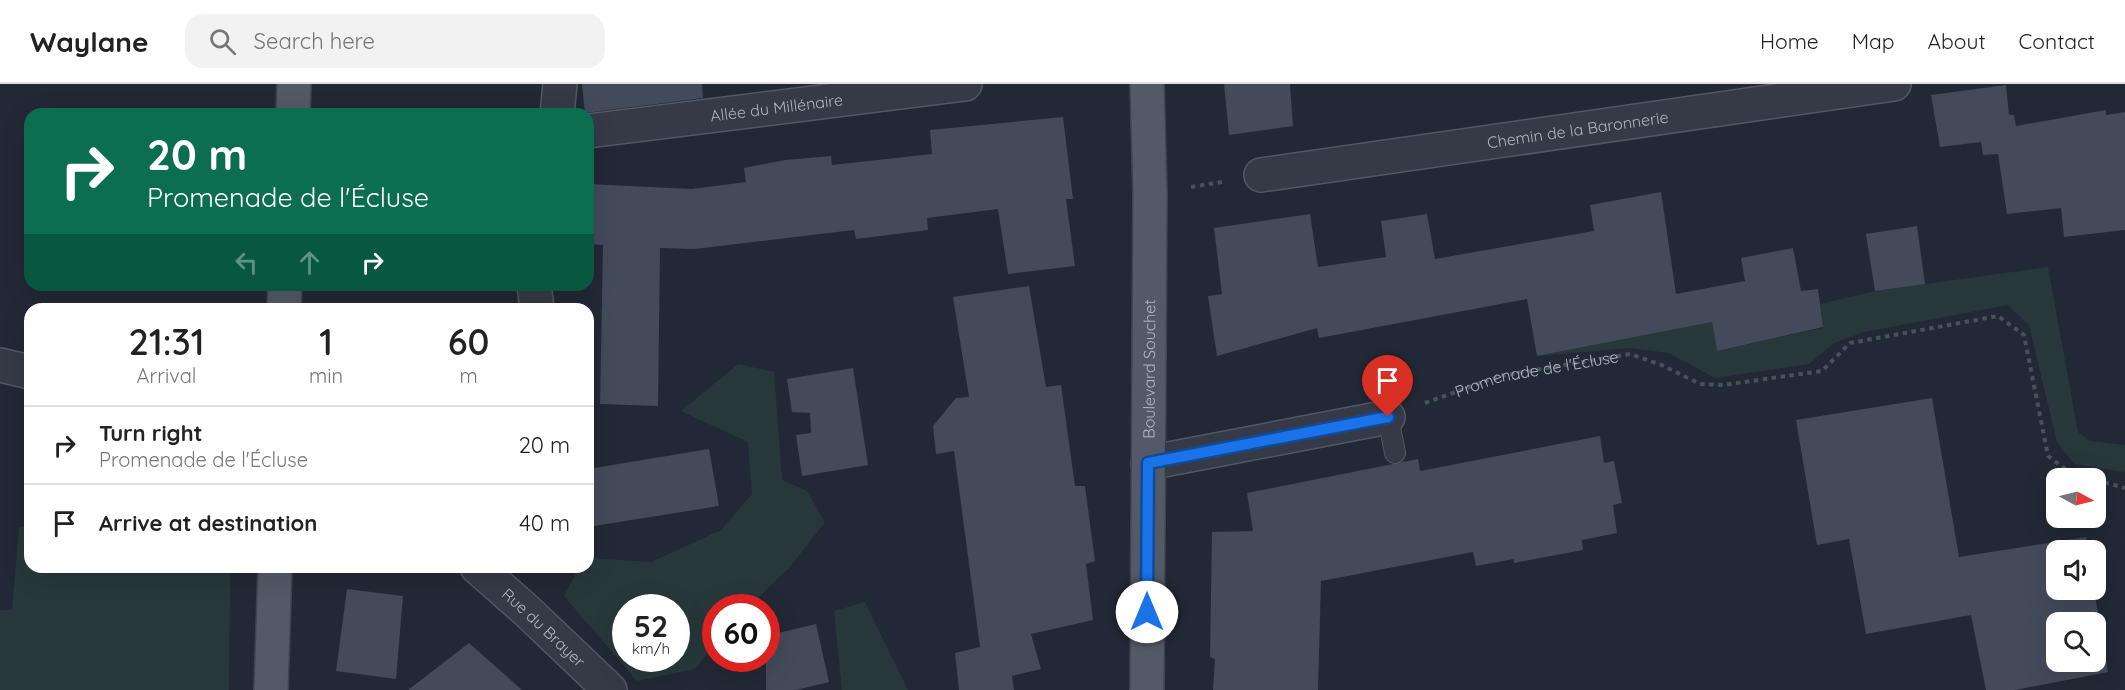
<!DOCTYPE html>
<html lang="en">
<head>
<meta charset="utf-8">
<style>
	:root { --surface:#fff; --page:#f2f2f2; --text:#222; --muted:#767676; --line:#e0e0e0 }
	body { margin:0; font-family:Quicksand,sans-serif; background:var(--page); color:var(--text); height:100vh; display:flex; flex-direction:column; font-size:22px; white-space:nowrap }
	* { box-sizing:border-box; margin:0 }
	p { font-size:20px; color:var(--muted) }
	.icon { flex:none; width:33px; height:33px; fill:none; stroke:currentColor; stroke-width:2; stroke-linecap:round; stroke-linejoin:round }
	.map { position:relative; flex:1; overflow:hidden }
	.details { position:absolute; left:24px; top:219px; width:570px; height:270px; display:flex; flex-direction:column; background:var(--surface); border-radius:18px; box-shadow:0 6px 24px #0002 }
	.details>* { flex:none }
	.guide { position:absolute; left:24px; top:24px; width:570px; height:183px; border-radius:18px; box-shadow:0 6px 24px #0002; background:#0b6e4f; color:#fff; overflow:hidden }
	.needle { width:39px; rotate:97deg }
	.fabs { position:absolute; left:2046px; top:384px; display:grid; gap:12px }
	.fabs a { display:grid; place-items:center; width:60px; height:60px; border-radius:12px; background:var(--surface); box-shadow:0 6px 24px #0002; font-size:30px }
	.speed { position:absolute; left:612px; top:510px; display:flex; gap:12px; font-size:30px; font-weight:700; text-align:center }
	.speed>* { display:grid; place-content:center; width:78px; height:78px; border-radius:50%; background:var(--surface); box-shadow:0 6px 24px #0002; line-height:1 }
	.speed small { font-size:15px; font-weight:400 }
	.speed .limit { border:9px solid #d22; background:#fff; color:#111 }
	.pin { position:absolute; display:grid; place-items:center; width:51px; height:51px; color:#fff; margin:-62px -26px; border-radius:50% 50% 50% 0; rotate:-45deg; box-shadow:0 0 6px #0007 }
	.pin .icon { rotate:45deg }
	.me { position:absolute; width:66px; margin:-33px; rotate:0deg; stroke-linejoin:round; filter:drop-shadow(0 0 4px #0008) }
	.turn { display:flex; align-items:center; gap:21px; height:126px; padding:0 24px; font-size:27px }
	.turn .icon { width:78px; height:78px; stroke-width:2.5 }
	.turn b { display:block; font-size:42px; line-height:51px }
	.lanes { display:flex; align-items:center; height:57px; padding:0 24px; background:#0003; justify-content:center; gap:30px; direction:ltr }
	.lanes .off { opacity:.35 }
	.eta { display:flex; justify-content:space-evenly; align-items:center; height:102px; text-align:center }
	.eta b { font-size:36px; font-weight:600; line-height:42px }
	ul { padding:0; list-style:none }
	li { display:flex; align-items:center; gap:18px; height:78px; padding:0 24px; border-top:2px solid var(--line) }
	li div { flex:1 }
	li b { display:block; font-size:22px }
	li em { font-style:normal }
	header { display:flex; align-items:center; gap:36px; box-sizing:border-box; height:84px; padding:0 30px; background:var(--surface); border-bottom:2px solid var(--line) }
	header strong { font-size:28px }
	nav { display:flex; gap:33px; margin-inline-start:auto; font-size:21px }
	.search { width:420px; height:54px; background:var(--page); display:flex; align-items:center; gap:15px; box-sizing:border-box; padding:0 21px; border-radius:18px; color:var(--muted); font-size:22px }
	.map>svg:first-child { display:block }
	.green { fill:#28383a; fill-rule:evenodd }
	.building { fill:#434a5a; fill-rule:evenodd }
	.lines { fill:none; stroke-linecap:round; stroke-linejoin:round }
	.lane-casing { stroke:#525763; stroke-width:22 }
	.street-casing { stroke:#525763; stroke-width:36 }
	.primary-casing { stroke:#3e434f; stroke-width:36 }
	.path { stroke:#455358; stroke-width:4; stroke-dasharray:4.5 4.5; stroke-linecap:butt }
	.lane { stroke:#353a46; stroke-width:20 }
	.street { stroke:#353a46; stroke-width:33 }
	.primary { stroke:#535966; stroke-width:33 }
	.route-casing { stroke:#114b97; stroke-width:15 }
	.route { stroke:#1a73e8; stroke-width:10 }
	.labels { text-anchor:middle; stroke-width:6; stroke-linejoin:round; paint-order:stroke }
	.street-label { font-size:16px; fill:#afb4c2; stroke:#1a1f2a }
</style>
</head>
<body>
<header>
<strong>Waylane</strong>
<div class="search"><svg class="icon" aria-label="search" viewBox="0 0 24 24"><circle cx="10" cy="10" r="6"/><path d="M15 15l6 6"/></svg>Search here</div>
<nav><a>Home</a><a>Map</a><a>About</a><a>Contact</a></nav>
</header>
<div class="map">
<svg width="2125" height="606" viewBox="0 0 2125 606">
	<rect width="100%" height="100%" fill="#222835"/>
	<!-- green -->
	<path class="green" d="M2048 183 2078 348 2090 357 2125 361V388L2074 380 2057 358 2029 241 2008 221 1864 248 1834 259 1809 280 1715 294 1669 269 1630 264 1537 272 1712 238 1717 267 1823 244 1820 220 1875 207Z
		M738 280 774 288 782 396 807 407 825 438 790 483 748 523 716 524 715 561 695 585 637 597 564 512 579 483H588V474L651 478 721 446 752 410 748 358 681 327ZM626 524H676V574H626Z
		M19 443H30V483H230L229 606H0V526H12Z
		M865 518 908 606H842L834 527Z"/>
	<!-- building -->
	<path class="building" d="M582 0H702L703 14 585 29Z
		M1224 0H1290L1293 42 1229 51Z
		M2006 1 2009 31H2014L2016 42 2106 26V31L2125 28V146L2064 153 2061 124 2007 130 1998 70 1983 71 1981 58 1940 63 1931 11Z
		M1063 33 1073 115H1066L1075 182 1008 190 998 125 927 134 928 146 856 155 854 146 695 165 660 164 658 322 600 320 603 161 588 160V100L692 105 746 98 744 84 785 76 831 72 832 81 932 70 930 46Z
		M1661 108 1676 210 1745 197 1741 174 1793 164 1801 207 1818 205 1823 243 1717 267 1712 238 1537 272 1527 215 1319 254 1317 244 1217 272 1208 212 1222 210 1214 144 1310 130 1318 183 1386 173 1381 137 1427 130 1435 175 1594 147 1590 121Z
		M1917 142 1925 200 1875 207 1866 150Z
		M1029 202 1046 303 1061 301 1075 402H1085L1095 477 1086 480 1093 536 1031 550 1041 585 1012 592 1014 606H959L955 569 980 563 954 367 936 370 933 342 956 314 969 313 953 213Z
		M853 284 868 381 802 392 796 351 811 349 810 329 792 328 787 295Z
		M1932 314 1959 473 2086 453 2088 466H2056V506H2094L2108 588 2015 606H1986L1971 531 1866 550 1849 455 1817 461 1796 336ZM2056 538H2096V578H2056Z
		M1600 352 1604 379 1614 377 1622 419 1613 421 1617 449 1582 456 1583 466 1514 479V475L1476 482 1473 468 1321 497 1318 606H1213L1215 575 1210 573 1212 448 1253 447 1247 409 1418 375 1420 387Z
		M709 365 719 422 588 443V385Z
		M347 505 403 512 396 595 336 587Z
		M816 540 829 598 796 606H766V552Z
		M469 559 522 606H408Z"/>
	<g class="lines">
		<defs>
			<path id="lane" d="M1388 333 1395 369"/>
			<g id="street">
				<path d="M557 30 560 0"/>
				<path id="s2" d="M588 47 965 0"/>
				<path id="s3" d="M1261 91 1894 0"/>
				<path d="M534 201 537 225"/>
				<path d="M0 281 30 288"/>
				<path d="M1148 379 1388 333"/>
				<path id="s4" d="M477 483 527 527 610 606"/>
			</g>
			<g id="primary">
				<path d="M293 30 294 0"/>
				<path d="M284 225 285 201"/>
				<path d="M271 606 275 483"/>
				<path id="s5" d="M1147 606 1150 110 1147 0"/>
			</g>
		</defs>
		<!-- lane casing -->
		<use href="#lane" class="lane-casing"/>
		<!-- street casing -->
		<use href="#street" class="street-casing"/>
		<!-- primary casing -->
		<use href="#primary" class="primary-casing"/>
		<!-- path -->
		<g class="path">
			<path d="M1191 103 1222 98"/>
			<path id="s1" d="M1425 319 1500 292 1630 270 1662 281 1700 300 1723 301 1822 287 1850 259 1998 232 2024 251 2048 372 2072 390 2088 394"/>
			<path d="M2096 396 2125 404"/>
		</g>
		<!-- lane -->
		<use href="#lane" class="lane"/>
		<!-- street -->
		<use href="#street" class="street"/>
		<!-- primary -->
		<use href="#primary" class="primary"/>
	</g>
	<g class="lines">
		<defs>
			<path id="route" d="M1147 528 1148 379 1388 333"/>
		</defs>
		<!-- route casing -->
		<use href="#route" class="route-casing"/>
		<!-- route -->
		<use href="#route" class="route"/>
	</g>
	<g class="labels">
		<!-- street labels -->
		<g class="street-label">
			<text dy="6" stroke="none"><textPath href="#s2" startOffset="190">Allée du Millénaire</textPath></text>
			<text dy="6" stroke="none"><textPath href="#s3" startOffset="320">Chemin de la Baronnerie</textPath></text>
			<text dy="6" stroke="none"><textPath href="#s5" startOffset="321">Boulevard Souchet</textPath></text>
			<text dy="6" stroke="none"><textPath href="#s1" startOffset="116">Promenade de l'Écluse</textPath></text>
			<text dy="6" stroke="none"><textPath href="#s4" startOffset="90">Rue du Brayer</textPath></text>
		</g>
	</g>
</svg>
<div class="fabs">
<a><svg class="needle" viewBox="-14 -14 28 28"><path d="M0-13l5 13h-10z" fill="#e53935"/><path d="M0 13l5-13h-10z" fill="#767676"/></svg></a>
<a><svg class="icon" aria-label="sound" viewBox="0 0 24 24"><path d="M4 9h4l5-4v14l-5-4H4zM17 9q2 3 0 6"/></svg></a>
<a><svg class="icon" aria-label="search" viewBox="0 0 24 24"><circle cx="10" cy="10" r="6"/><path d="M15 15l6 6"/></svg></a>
</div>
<div class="speed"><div>52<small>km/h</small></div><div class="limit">60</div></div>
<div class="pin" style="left:1388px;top:333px;background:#d93025"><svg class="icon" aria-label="arrive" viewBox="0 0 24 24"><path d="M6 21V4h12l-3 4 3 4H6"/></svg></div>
<svg class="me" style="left:1147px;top:528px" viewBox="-20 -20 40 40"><circle r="19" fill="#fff"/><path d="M0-13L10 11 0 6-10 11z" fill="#1a73e8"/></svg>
<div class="guide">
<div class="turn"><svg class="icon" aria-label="right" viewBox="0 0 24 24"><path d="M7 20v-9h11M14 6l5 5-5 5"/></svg><div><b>20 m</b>Promenade de l'Écluse</div></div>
<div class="lanes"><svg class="icon off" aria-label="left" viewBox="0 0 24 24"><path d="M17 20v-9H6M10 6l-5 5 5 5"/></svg><svg class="icon off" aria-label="ahead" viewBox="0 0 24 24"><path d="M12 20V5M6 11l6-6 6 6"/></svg><svg class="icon" aria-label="right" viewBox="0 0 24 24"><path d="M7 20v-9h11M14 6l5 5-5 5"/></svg></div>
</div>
<section class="details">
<div class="eta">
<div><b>21:31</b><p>Arrival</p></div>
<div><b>1</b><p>min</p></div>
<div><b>60</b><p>m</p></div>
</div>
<ul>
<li><svg class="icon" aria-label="right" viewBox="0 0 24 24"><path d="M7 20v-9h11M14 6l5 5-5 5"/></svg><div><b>Turn right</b><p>Promenade de l'Écluse</p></div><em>20 m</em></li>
<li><svg class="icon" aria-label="arrive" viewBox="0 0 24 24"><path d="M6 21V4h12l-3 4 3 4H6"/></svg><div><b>Arrive at destination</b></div><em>40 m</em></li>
</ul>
</section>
</div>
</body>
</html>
